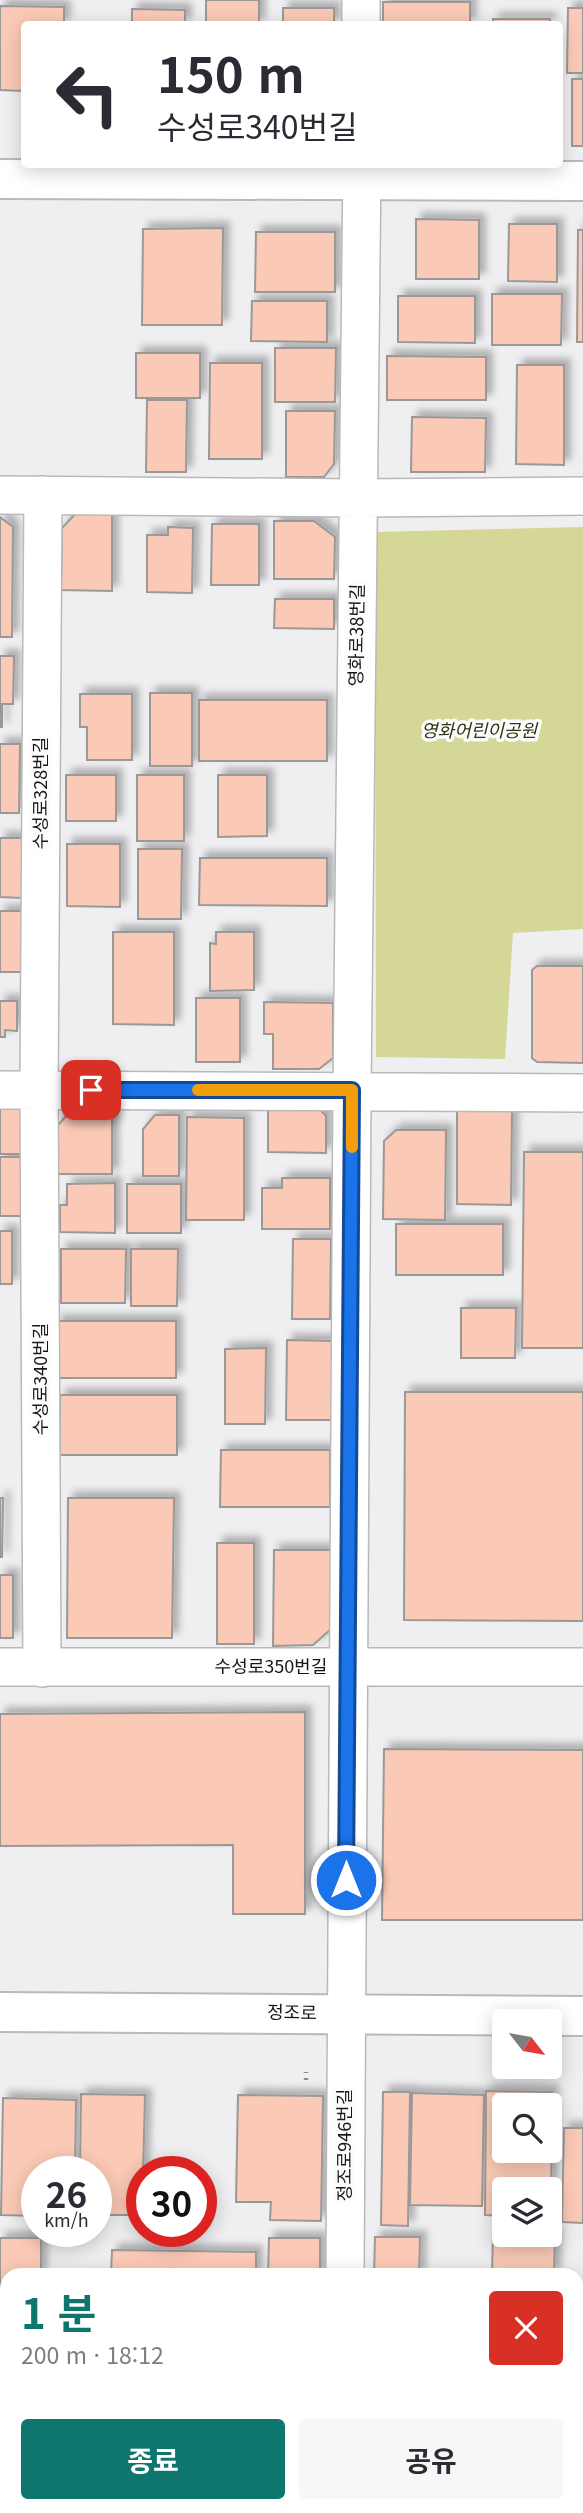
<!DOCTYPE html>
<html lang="ko">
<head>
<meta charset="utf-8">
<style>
	:root { --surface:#fff; --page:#f7f7f7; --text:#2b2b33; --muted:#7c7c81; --accent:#0f766e }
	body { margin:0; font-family:Georgia,"Noto Sans KR",serif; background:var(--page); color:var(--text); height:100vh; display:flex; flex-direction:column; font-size:26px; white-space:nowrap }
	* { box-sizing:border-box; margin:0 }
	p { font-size:23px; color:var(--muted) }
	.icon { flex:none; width:38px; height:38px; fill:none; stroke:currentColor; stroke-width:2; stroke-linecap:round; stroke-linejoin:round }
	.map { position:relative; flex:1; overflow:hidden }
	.panel { position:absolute; left:0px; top:2268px; width:584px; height:245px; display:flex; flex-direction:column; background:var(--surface); border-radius:21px 21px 0 0; box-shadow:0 4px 18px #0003 }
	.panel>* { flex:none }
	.top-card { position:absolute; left:21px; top:21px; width:542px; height:147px; border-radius:7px; box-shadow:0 4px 18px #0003; background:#fff; color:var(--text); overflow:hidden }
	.needle { width:46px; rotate:121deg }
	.buttons { position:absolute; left:492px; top:2009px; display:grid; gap:14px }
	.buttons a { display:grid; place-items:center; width:70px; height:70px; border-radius:7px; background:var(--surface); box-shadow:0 4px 18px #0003; font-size:35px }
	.speed { position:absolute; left:21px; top:2156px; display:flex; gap:14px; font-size:35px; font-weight:700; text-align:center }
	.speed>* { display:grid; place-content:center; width:91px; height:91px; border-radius:50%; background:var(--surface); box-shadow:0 4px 18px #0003; line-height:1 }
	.speed small { font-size:18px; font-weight:400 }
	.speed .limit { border:10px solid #d22; background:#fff; color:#111 }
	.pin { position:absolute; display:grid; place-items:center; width:60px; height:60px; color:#fff; margin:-30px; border-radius:14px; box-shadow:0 4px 10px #0006 }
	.me { position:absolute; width:77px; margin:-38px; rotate:0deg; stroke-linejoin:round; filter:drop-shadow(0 0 5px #0008) }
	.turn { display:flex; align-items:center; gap:24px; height:147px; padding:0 21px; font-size:32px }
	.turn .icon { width:91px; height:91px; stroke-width:2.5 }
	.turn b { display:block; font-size:49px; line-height:60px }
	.round { display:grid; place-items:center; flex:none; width:74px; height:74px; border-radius:7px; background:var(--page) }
	.head { display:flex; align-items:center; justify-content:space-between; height:119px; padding:0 21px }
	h1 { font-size:42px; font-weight:700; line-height:52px; color:var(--accent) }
	.button { display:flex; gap:14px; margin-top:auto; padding:14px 21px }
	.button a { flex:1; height:80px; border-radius:7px; background:var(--accent); color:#fff; font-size:28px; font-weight:700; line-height:80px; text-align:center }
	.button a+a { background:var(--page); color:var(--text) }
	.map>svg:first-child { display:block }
	.green { fill:#d4d795 }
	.building { fill:#fbcab6; stroke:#9b9998; stroke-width:2; fill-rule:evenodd; filter:url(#shadow) }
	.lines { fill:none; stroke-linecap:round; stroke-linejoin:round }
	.street-casing { stroke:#b9b9bb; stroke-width:40 }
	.secondary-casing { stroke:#b9b9bb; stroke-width:42 }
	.path { stroke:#8e8e90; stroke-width:4.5; stroke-dasharray:2 5; stroke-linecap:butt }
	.street { stroke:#fff; stroke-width:37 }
	.secondary { stroke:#fff; stroke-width:38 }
	.route-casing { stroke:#114b97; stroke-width:18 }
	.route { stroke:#1a73e8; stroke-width:12 }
	.slow { stroke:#f59e0b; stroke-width:12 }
	.labels { text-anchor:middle; stroke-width:7; stroke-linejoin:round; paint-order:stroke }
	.street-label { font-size:18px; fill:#171718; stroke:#fcfcfe }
	.park-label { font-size:18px; font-style:italic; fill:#32330f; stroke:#fcfcfe }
</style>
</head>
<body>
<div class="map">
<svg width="583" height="2513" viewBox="0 0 583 2513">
	<defs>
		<filter id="shadow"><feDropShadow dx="6" dy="-6" stdDeviation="3.5" flood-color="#0004"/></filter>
	</defs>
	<rect width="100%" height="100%" fill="#efeef1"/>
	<!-- green -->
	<path class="green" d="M583 527V929L513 933 505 1059 376 1057 375 532Z"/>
	<!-- building -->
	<path class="building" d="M206 0H259V24H206Z
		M383 2H470V24H383Z
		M0 6 64 7V24H24V91L0 90Z
		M283 8H334V24H283Z
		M568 8H583V73H567Z
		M132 9 185 10V24H132Z
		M493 19H550V24H493Z
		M572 79H583V146H572Z
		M416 219 479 220V279H416Z
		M509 224H557V282L508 281Z
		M223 228 222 325H142L143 229Z
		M578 230H583V342H577Z
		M256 232H335V292H255Z
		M492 294H562L561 345H492Z
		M398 296H475V343L398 342Z
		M252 301H327V342L251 341Z
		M275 348H336L335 402H275Z
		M136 353H200V398H136Z
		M387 356 486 357V400H387Z
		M210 363H262V459H209Z
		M517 365H564V465L516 464Z
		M147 400H187L186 472H146Z
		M286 411H335L334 464 324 477H286Z
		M412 417 486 418 485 472H411Z
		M77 512 112 513V591L61 590 62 528Z
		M0 517 13 527 12 637H0Z
		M274 521H314L335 537 334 579H274Z
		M212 524H259V585H211Z
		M168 527 193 528 192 593 147 592V535H168Z
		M275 599H334V629L274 628Z
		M0 656H14L13 704H2V727H0Z
		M150 693H192V766H150Z
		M80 694H132V760H87V727H80Z
		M199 700H327V761H199Z
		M0 744H20L19 813H0Z
		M66 775H116V821H66Z
		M137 775H184V841H137Z
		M218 775H267V836L218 837Z
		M0 838H22V898L0 897Z
		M67 844H120V907L67 906Z
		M138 849H182L181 919H138Z
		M200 858H327V906L199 905Z
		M0 911H23V972H0Z
		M113 932H174V1025L113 1024Z
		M216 932H254V990L210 991V943L216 944Z
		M537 966H583V1063L537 1062 532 1058V970Z
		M196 998H240V1062H196Z
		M0 1001H17V1031L5 1030V1037H0Z
		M264 1002 333 1003V1058L319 1069H273V1034H264Z
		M268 1102H313L326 1116V1153L268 1152Z
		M0 1109H26L25 1154H0Z
		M457 1109H512L511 1205 457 1204Z
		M69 1113 112 1114V1174H57L58 1125Z
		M155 1115H179V1176H143V1129Z
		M187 1117 244 1118V1220H186Z
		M396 1130H446L445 1220 383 1219 384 1141Z
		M524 1152H583V1348H522Z
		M0 1157H24V1216H0Z
		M282 1178H330V1229H262V1188H282Z
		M115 1183V1233L60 1232V1205H67V1184Z
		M127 1184H181V1233H127Z
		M396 1224H503V1275H396Z
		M0 1231H12V1284H0Z
		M293 1239H331L330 1319H292Z
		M61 1249H126L125 1303H61Z
		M131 1249H178L177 1306H131Z
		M461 1308H516L515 1358H461Z
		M56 1321H176V1378H56Z
		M287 1340 332 1341V1420H286Z
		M266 1348 265 1424H225V1349Z
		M405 1392H583V1621L404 1620Z
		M60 1395H177V1455H60Z
		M221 1450H330V1507H220Z
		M0 1498H3L2 1557H0Z
		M68 1498H174L172 1638H67Z
		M217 1543H254V1644H217Z
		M274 1550H331V1629L313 1645 273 1646Z
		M0 1575H13V1638H0Z
		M305 1712V1914H233V1845L0 1846V1714Z
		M384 1749 583 1750V1920H382Z
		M486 2091 552 2092 551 2216 550 2189H504V2216L485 2215ZM504 2105H550V2151H504Z
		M383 2092H410L408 2226 381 2225Z
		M412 2093 484 2095 482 2206 410 2205Z
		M81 2094 145 2095 142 2215H96V2172H80Z
		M238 2095 323 2096 321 2221 270 2220 271 2202H236Z
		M3 2098 76 2100 75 2172H37V2216L1 2215Z
		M564 2128H583V2223L562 2222Z
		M493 2232H504V2235L555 2233 554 2275H492Z
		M375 2237H420L419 2275H374Z
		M0 2238H41V2275H7V2337H0Z
		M269 2238H320V2275H268Z
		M112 2250 256 2252V2275H111Z
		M578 2302H583V2350H578Z
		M0 2399H7L6 2513H0Z
		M77 2506H145V2513H77Z
		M190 2506H220V2513H190Z
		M245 2506H324V2513H245Z
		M384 2506H449V2513H384Z"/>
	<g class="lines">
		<defs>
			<path id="street" d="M361 0V24
				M0 495 359 498 583 496
				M0 1090 583 1093
				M0 1667H583
				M42 1668 39 1090 43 495
				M345 2275 352 1090 362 164
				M0 2371H7
				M578 2374H583
				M346 2506V2513"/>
			<path id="secondary" d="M0 179 583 181
				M0 2012 583 2016"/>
		</defs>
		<!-- street casing -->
		<use href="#street" class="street-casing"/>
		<!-- secondary casing -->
		<use href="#secondary" class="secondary-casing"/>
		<!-- path -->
		<path class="path" d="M306 2080V2072"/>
		<!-- street -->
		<use href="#street" class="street"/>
		<!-- secondary -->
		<use href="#secondary" class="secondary"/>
	</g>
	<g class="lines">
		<defs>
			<path id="route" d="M91 1090H352L346 1880"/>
		</defs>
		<!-- route casing -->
		<use href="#route" class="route-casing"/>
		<!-- route -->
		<use href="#route" class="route"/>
		<!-- slow -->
		<path class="slow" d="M198 1090H352V1147"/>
	</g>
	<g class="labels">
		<!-- street labels -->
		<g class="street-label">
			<text transform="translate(357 635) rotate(-89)" y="6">영화로38번길</text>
			<text transform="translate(41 793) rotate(-90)" y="6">수성로328번길</text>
			<text transform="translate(41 1379) rotate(-90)" y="6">수성로340번길</text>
			<text x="271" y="1673">수성로350번길</text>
			<text transform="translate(292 2013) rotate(1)" y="6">정조로</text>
			<text transform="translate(345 2145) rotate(-90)" y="6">정조로946번길</text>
		</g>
		<!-- park labels -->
		<g class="park-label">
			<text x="479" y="737">영화어린이공원</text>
		</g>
	</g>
</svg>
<div class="buttons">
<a><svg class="needle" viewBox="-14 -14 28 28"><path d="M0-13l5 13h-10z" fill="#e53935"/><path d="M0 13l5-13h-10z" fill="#7c7c81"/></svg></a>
<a><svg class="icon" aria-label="search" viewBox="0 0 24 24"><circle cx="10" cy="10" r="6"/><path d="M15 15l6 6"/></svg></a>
<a><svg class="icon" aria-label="layers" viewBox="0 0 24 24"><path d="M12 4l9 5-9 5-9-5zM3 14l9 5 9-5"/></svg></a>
</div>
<div class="speed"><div>26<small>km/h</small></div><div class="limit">30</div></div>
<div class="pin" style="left:91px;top:1090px;background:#d93025"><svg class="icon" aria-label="arrive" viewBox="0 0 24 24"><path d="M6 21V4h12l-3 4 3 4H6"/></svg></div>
<svg class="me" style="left:346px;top:1880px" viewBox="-20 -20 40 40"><circle r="17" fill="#1a73e8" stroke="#fff" stroke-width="3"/><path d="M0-11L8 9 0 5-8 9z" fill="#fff"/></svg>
<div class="top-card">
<div class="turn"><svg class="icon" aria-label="left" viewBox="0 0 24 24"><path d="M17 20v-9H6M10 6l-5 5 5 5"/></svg><div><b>150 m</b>수성로340번길</div></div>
</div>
<section class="panel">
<div class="head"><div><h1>1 분</h1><p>200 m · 18:12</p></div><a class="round" style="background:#d93025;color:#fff"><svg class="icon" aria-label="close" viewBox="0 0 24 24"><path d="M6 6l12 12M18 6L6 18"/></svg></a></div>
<div class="button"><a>종료</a><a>공유</a></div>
</section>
</div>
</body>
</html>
